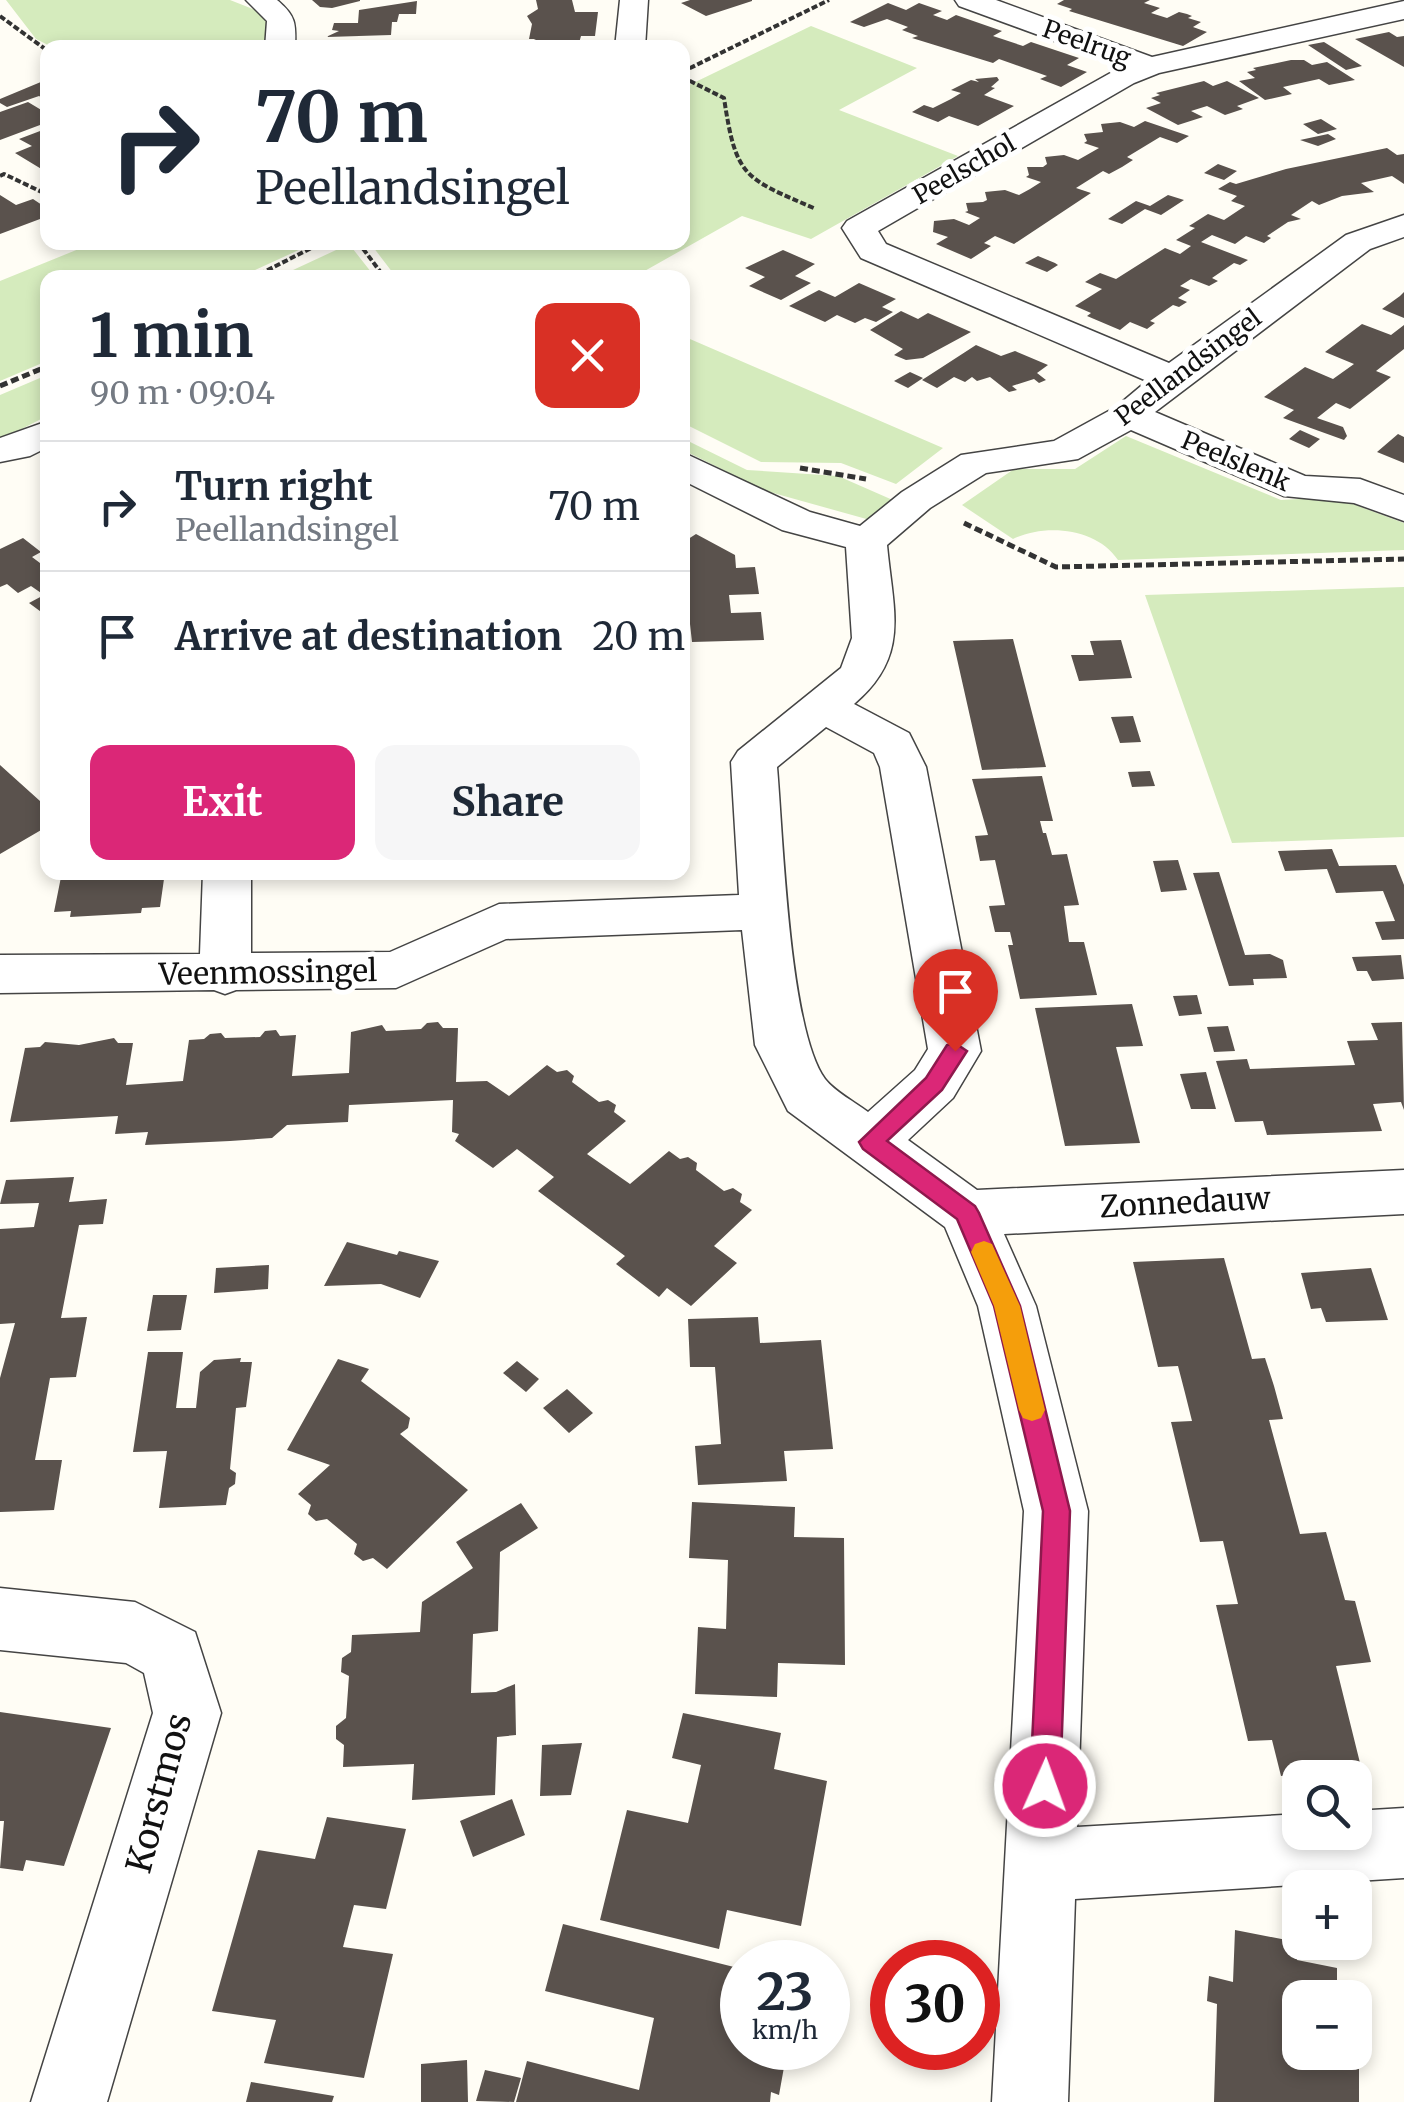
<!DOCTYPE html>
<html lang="en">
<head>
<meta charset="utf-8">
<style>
	:root { --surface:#fff; --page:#f6f6f7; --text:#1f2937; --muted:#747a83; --line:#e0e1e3; --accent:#db2777 }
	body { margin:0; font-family:Merriweather,serif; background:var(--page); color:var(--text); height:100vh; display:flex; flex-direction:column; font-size:38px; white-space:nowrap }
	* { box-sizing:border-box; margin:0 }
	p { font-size:32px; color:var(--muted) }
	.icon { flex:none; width:55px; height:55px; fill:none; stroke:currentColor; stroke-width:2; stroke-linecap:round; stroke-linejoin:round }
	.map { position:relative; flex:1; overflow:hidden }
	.panel { position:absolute; left:40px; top:270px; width:650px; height:610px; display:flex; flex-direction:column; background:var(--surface); border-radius:20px; box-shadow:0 5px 15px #0003 }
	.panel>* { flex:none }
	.hud { position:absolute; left:40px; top:40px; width:650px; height:210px; border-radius:20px; box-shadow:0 5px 15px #0003; background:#fff; color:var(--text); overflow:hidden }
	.tools { position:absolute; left:1282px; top:1760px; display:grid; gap:20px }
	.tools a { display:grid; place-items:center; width:90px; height:90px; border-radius:20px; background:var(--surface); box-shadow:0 5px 15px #0003; font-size:50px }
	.speed { position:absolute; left:720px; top:1940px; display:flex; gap:20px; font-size:50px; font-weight:700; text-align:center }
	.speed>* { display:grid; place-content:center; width:130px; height:130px; border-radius:50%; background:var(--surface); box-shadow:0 5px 15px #0003; line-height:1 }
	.speed small { font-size:25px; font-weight:400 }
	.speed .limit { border:15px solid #d22; background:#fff; color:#111 }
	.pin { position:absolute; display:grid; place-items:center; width:85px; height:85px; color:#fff; margin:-102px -42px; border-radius:50% 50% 50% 0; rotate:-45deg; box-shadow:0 0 10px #0007 }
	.pin .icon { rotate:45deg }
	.me { position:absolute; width:110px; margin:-55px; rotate:2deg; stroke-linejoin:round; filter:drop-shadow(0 0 8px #0008) }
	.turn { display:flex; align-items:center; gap:35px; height:210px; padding:0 50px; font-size:45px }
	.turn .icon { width:130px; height:130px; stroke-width:2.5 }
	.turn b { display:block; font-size:70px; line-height:85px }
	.round { display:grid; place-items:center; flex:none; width:105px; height:105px; border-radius:20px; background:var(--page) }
	.head { display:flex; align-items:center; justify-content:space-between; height:170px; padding:0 50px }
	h1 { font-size:60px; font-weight:700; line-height:75px }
	.primary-button { display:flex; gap:20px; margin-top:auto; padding:20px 50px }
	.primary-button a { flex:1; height:115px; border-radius:20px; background:var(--accent); color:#fff; font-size:40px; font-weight:700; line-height:115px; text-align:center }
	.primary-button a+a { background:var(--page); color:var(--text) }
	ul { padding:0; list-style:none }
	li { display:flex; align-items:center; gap:30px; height:130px; padding:0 50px; border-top:2px solid var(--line) }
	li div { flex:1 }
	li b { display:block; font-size:38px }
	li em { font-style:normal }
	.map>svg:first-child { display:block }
	.green { fill:#d5ebbd }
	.building { fill:#5a524d }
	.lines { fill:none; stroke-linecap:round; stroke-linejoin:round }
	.street-casing { stroke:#444; stroke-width:3 }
	.path-far1 { stroke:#333; stroke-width:4; stroke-dasharray:6 2.5; stroke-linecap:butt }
	.path { stroke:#333; stroke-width:5; stroke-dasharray:8 4; stroke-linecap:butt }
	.street { fill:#fff; fill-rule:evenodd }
	.route { fill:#db2777; stroke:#8e194d; stroke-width:2.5 }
	.slow { fill:#f59e0b }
	.labels { text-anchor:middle; stroke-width:10; stroke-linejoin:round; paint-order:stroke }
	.far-street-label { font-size:25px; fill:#111; stroke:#fff }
	.street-label { font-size:30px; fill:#111; stroke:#fff }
	.near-street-label { font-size:35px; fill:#111; stroke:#fff }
</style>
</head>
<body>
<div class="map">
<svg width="1404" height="2102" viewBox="0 0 1404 2102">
	<rect width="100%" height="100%" fill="#fffdf5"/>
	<!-- green -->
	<path class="green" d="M6 0H230L263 13 272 22 268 47H52L36 39Z
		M811 26 917 68 839 110 958 156 811 239 742 216 634 277H396L370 243 682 242 683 88Z
		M96 242H314V243L240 277 48 278 47 361 0 381V281Z
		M349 244 375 277H278Z
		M682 336H683L943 448 896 484 841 463 761 462 683 423Z
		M47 375V416L0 440V395Z
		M1126 436 1281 500 1334 497 1404 523V550L1118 560C1097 528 1045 523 1013 539L962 505 1014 469H1075Z
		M682 438 747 470 838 476 895 501 870 520 766 491 683 450Z
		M1404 587V837L1232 843 1145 595Z"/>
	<!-- building -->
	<path class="building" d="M312 0H360V1L332 8 320 7Z
		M536 0H572L575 12H598L595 36H581L579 43 565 48H516L536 39H529L532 24 527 16 538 9Z
		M690 0H752V1L706 16 681 3Z
		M1064 0H1150L1144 3 1160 8 1151 13 1167 18 1179 12 1187 14 1192 16 1188 18 1201 22 1193 27 1207 32 1183 46 1069 11 1072 9 1057 4Z
		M417 1 416 14H399L397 22H392L391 35 326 37 339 31 332 30 334 23H358L359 10Z
		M888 3 906 10 919 3 942 11 933 15 947 20 956 15 1002 31 993 36 1023 46 1031 42 1079 58 1067 65 1087 72 1061 87 1040 79 1047 76 999 59 993 63 912 38 918 36 902 30 908 27 887 19 864 27 850 22Z
		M1389 32 1397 37 1404 36V67L1355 39Z
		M1324 42 1340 52 1362 66 1346 70 1308 45Z
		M1291 60H1304L1312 65 1327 62 1355 80 1329 85 1319 79 1283 87 1292 94 1265 100 1239 81 1255 78 1247 72 1256 70 1253 68Z
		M997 77 999 80 991 87 995 88 984 95 1014 106 978 126 949 116 938 122 912 112 924 105 933 108 951 99 961 93 951 90 971 80 979 82 975 79Z
		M48 79V101L39 96 7 107 0 103V99Z
		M1204 81 1213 86 1227 81 1259 98 1237 106 1243 109 1225 115 1207 106 1191 111 1203 117 1178 125 1146 108 1161 103 1151 98 1160 95 1156 93Z
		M28 102 48 114V122L0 140V112Z
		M1321 119 1337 129 1318 134 1303 124Z
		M1145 121 1189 136 1177 143 1160 137 1127 157 1133 160 1122 167 1109 174 1103 171 1076 188 1091 193 1014 244 995 236 984 243 991 246 971 259 936 244 948 237 933 232 934 221 954 219 969 225 980 218 965 212 968 211 966 203 983 202 987 200 985 192 1005 190 1019 195 1030 189 1041 182 1026 177 1029 175 1027 167H1043L1047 164 1045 157 1064 155 1078 160 1099 148 1084 143 1087 141 1084 134 1103 132 1101 124 1120 122 1134 127Z
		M48 128V173L15 153 32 146 19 139Z
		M1328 134 1336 139 1318 146 1300 140Z
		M1387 148 1397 155 1404 154V184L1392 176 1361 183 1374 192 1342 196 1319 205 1312 201 1291 215 1301 219 1288 222 1267 236 1271 238 1264 243 1246 236 1235 244 1212 235 1201 242 1248 260 1240 265 1234 263 1212 278 1218 281 1209 286 1191 279 1180 286 1190 290 1178 298 1187 302 1179 307 1173 305 1150 321 1155 323 1147 329 1130 322 1120 330 1087 316 1091 313 1075 306 1102 289 1085 282 1100 273 1116 279 1165 248 1180 254 1191 246 1176 240 1195 228 1189 226 1208 214 1224 220 1245 206 1231 201 1237 196 1218 189 1230 182 1236 184 1286 169Z
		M1218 164 1237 171 1224 180 1204 173Z
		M0 195 16 205 33 199 48 209V216L0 234Z
		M1168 195 1184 200 1161 215 1145 209 1122 224 1108 219 1136 201 1150 206Z
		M783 250 815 264 795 276 811 283 781 300 749 286 765 277 745 268Z
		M1038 256 1055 263 1058 265 1047 272 1025 263Z
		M859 283 896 299 882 307 893 312 876 322 865 318 855 323 837 315 825 322 789 306 819 290 835 297Z
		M1404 292V318L1382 309 1400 296Z
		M901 311 918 319 928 313 971 332 923 358 906 360 894 355 903 349 870 330Z
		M1362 324 1391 335 1404 325V349L1376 371 1391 377 1350 409 1336 403 1317 418 1343 427 1347 436 1344 440 1283 418 1294 410 1264 397 1305 367 1333 379 1354 364 1325 352Z
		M976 345 1001 356 1015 351 1048 365 1037 373 1046 380 1039 383 1034 379 1012 386 1017 390 1009 392 990 377 977 381 972 377 965 382 954 377 937 388 922 380Z
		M910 372 923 378 908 388 894 381Z
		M1300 430 1320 439 1309 448 1289 439Z
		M1398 434 1404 437V463L1377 452Z
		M696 534 735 555 736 568 755 567 759 594 729 595 731 613 761 612 764 640 692 642 690 624H682V595H688L686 579H682V543Z
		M23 538 41 552 32 557 44 566 48 564V617L29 603 44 595 31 586 18 593 7 584 0 587V549Z
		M1013 639 1046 767 982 770 953 641Z
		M1121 640 1132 678 1079 681 1071 655H1094L1090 641Z
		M1133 716 1141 742 1120 743 1111 717Z
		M0 765 40 801 48 797V826L0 854Z
		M1150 771 1155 786 1132 787 1128 772Z
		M1042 776 1053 821H1040L1043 833H1046L1052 855 1067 854 1079 905 1064 906 1069 942H1084L1097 995 1020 999 1008 945H1013L1010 932H995L989 906 1005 905 995 860 980 861 975 836 988 835 972 779Z
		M1332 849 1339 866 1396 865 1404 885V939L1382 940 1375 922 1395 921 1383 891 1336 893 1327 869 1285 871 1278 851Z
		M1178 860 1187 890 1161 892 1153 861Z
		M62 872H165L160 907 142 908 141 913 70 917 71 911 54 912Z
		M1219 872 1245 955 1270 954 1283 960 1287 978 1253 979 1254 985 1229 986 1193 873Z
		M1401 955 1404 979 1372 981 1367 971H1357L1352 957Z
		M1197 995 1202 1014 1179 1016 1173 996Z
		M1132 1004 1143 1046 1116 1047 1140 1143 1065 1146 1035 1008Z
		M438 1022 443 1028H458L456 1082 487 1081 509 1096 547 1065 557 1072 567 1070 574 1076 572 1082 599 1102 608 1100 616 1105 614 1112 626 1121 587 1154 630 1184 669 1151 680 1159 688 1157 697 1163 696 1170 724 1191 733 1188 742 1194 740 1202 752 1210 714 1246 737 1263 691 1306 667 1288 659 1297 616 1264 625 1256 538 1191 554 1177 517 1149 493 1168 455 1141 459 1134 452 1132 453 1100 349 1105 348 1122 287 1125 272 1138 230 1141 145 1145 148 1132 115 1134 118 1116 10 1122 25 1048 40 1047 45 1042 79 1045 114 1038 118 1043H133L126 1085 183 1081 189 1040 204 1039 210 1034 221 1033 225 1038 260 1037 265 1031 276 1030 280 1036 296 1035 292 1076 349 1073 351 1032 382 1025 386 1031 421 1029 427 1023Z
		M1402 1022 1404 1110 1401 1102 1373 1104 1382 1131 1267 1135 1263 1121 1235 1122 1216 1061 1247 1059 1250 1069 1355 1065 1347 1041 1378 1040 1371 1023Z
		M1228 1026 1235 1051 1214 1052 1207 1027Z
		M1206 1072 1216 1109H1191L1180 1074Z
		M74 1177 69 1202 107 1199 103 1224 79 1225 61 1318 87 1317 76 1377 50 1378 35 1460H62L54 1510 0 1512V1378L15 1323 0 1324V1229L34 1227 39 1203 0 1204 6 1180Z
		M347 1242 397 1255 399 1251 439 1261 420 1298 381 1284 324 1286Z
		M1224 1258 1252 1359 1265 1358 1274 1386 1283 1419 1269 1420 1300 1534 1326 1532 1345 1600 1355 1601 1371 1662 1336 1666 1362 1771 1281 1776 1272 1740 1248 1741 1216 1605 1238 1604 1223 1541 1200 1542 1171 1422 1192 1421 1185 1393 1178 1366 1158 1367 1133 1262Z
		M269 1265 268 1289 214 1293 216 1268Z
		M1371 1268 1388 1320 1326 1322 1321 1308 1311 1309 1301 1273Z
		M153 1295H187L181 1330 147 1331Z
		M758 1317 760 1343 821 1340 833 1449 784 1451 787 1481 698 1485 695 1446 721 1444 715 1367H690L688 1319Z
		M148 1352H183L176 1408H196L200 1372 214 1360 241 1358 240 1362H252L246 1407 236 1408 230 1469 236 1473 235 1484 229 1488 226 1505 159 1508 167 1451 133 1452Z
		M338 1359 369 1369 361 1381 410 1418 408 1428 400 1434 468 1490 387 1569 373 1558 363 1561 354 1554 357 1544 327 1519 316 1521 308 1514 311 1505 298 1494 330 1465 287 1450Z
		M517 1361 539 1379 526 1392 503 1373Z
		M567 1389 593 1413 569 1433 543 1408Z
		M692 1502 795 1507 794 1537 844 1538 845 1665 778 1663 777 1697 695 1694 698 1627 726 1629 728 1560 689 1558Z
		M521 1503 538 1528 500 1552 498 1631 473 1634 471 1693 496 1692 515 1684 516 1735 497 1737 495 1795 412 1800 414 1764 343 1767 344 1745 336 1739V1726L346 1718 349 1676 341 1672 342 1658 351 1652 352 1635 420 1632 422 1602 473 1568 456 1542Z
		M0 1712 111 1728 64 1866 26 1860 23 1871 0 1868 4 1821H0Z
		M683 1713 781 1733 774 1769 827 1781 801 1926 727 1910 719 1949 600 1920 627 1810 688 1823 701 1765 672 1758Z
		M582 1743 571 1795 540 1796 542 1745Z
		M512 1799 525 1835 473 1857 460 1821Z
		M327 1817 406 1829 386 1909 354 1905 343 1947 393 1954 364 2078 264 2063 276 2020 212 2011 258 1850 315 1859Z
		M563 1924 734 1967 725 2012 742 2016V2048H779L778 2053 786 2056 779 2095 771 2092 770 2102H516L527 2061 639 2090 654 2018 545 1991Z
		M1235 1930 1297 1942V1960L1337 1968V1998H1300V2052H1355V2026L1359 2027V2102H1214L1217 2004 1207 2001 1209 1976 1233 1982Z
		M467 2060 468 2102H421V2064Z
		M485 2070 521 2078 514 2102 476 2101Z
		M251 2082 334 2096 332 2102H246Z"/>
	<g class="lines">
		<defs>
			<path id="street" d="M246 0H277C296 16 296 23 295 48H265L267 21Z
				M620 0H648L645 48H615Z
				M955 0H996L1152 57 1404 1V19L1159 73 1134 83 878 231 886 244 1169 363 1346 235 1404 215V237L1370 249 1155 412 1305 476 1360 479 1404 495V521L1354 503 1284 496 1131 430 1078 459 986 473 930 508 887 545C893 611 911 656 854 704L909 733 926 767 981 1051 953 1098 908 1140 977 1190 1404 1170V1214L1004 1234 1036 1306 1088 1511 1077 1827 1300 1814V1832H1355V1811L1404 1808V1878L1075 1899 1068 2102H992L1024 1511 978 1306 945 1227 788 1111 755 1045 742 930 506 939 396 988 236 990 225 994 214 990 0 993V955L200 954 203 872H251V953L390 952 499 904 739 895 731 762 738 751 841 668 852 638 846 547 782 530 682 480V452L810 512 860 526 902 492 961 455 1054 441 1116 407 1147 381 861 258 842 228 847 221 1123 66 959 6ZM826 727 874 753 880 767 928 1049 915 1070 868 1112C855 1102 835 1092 825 1079 789 1030 783 835 777 767Z
				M48 421V447L30 456 0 462V438Z
				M0 1588 135 1602 195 1632 221 1713 107 2102H31L153 1713 144 1673 126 1663 0 1650Z"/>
		</defs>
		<!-- street casing -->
		<use href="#street" class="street-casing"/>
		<!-- path-far1 -->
		<path class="path-far1" d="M0 16 48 51
			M682 72 829 0
			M682 77 724 98C736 178 744 178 816 209
			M0 176 4 174 48 195
			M358 242 385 278
			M252 278 323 242"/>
		<!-- path -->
		<path class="path" d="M0 386 48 366
			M800 468 866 479
			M964 523 1056 567 1404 559"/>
		<!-- street -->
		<use href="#street" class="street"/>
	</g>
	<!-- route -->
	<path class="route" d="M955 1043 967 1051 942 1090 887 1141 975 1206 979 1213 1020 1306 1070 1511 1060 1786 1056 1797 1045 1801 1034 1797 1030 1786 1043 1511 994 1306 957 1219 863 1149 859 1142 926 1078 947 1045Z"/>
	<!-- slow -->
	<path class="slow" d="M984 1241 992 1244 1020 1306 1045 1410 1041 1418 1032 1421 1023 1418 1019 1410 994 1306 971 1252 975 1244Z"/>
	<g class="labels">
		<!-- far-street labels -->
		<g class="far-street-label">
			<text transform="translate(1087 43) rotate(20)" y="9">Peelrug</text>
			<text transform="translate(964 169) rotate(-30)" y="9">Peelschol</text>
			<text transform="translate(1188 367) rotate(-37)" y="9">Peellandsingel</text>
			<text transform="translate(1236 461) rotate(23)" y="9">Peelslenk</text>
		</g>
		<!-- street labels -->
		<g class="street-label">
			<text transform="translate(268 973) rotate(-1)" y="10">Veenmossingel</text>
			<text transform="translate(1185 1203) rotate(-3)" y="10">Zonnedauw</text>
		</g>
		<!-- near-street labels -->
		<g class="near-street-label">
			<text transform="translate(159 1793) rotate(-75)" y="12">Korstmos</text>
		</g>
	</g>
</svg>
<div class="tools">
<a><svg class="icon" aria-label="search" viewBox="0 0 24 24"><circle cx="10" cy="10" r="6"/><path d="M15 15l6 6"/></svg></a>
<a>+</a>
<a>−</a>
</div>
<div class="speed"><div>23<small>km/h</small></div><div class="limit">30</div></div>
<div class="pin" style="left:955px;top:1051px;background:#d93025"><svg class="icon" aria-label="arrive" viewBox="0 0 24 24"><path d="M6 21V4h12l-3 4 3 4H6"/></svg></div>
<svg class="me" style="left:1045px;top:1786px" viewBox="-20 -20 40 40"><circle r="17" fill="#db2777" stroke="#fff" stroke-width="3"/><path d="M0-11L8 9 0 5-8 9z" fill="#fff"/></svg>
<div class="hud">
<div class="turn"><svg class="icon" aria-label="right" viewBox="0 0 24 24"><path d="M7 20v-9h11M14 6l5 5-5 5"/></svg><div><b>70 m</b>Peellandsingel</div></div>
</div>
<section class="panel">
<div class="head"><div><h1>1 min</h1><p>90 m · 09:04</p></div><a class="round" style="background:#d93025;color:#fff"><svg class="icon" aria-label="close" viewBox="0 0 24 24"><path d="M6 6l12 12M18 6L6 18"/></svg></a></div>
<ul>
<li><svg class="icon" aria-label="right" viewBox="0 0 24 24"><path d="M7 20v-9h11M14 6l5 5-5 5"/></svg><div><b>Turn right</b><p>Peellandsingel</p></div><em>70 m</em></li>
<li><svg class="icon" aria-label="arrive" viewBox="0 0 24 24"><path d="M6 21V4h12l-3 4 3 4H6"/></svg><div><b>Arrive at destination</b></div><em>20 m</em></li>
</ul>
<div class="primary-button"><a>Exit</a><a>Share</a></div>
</section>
</div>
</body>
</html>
